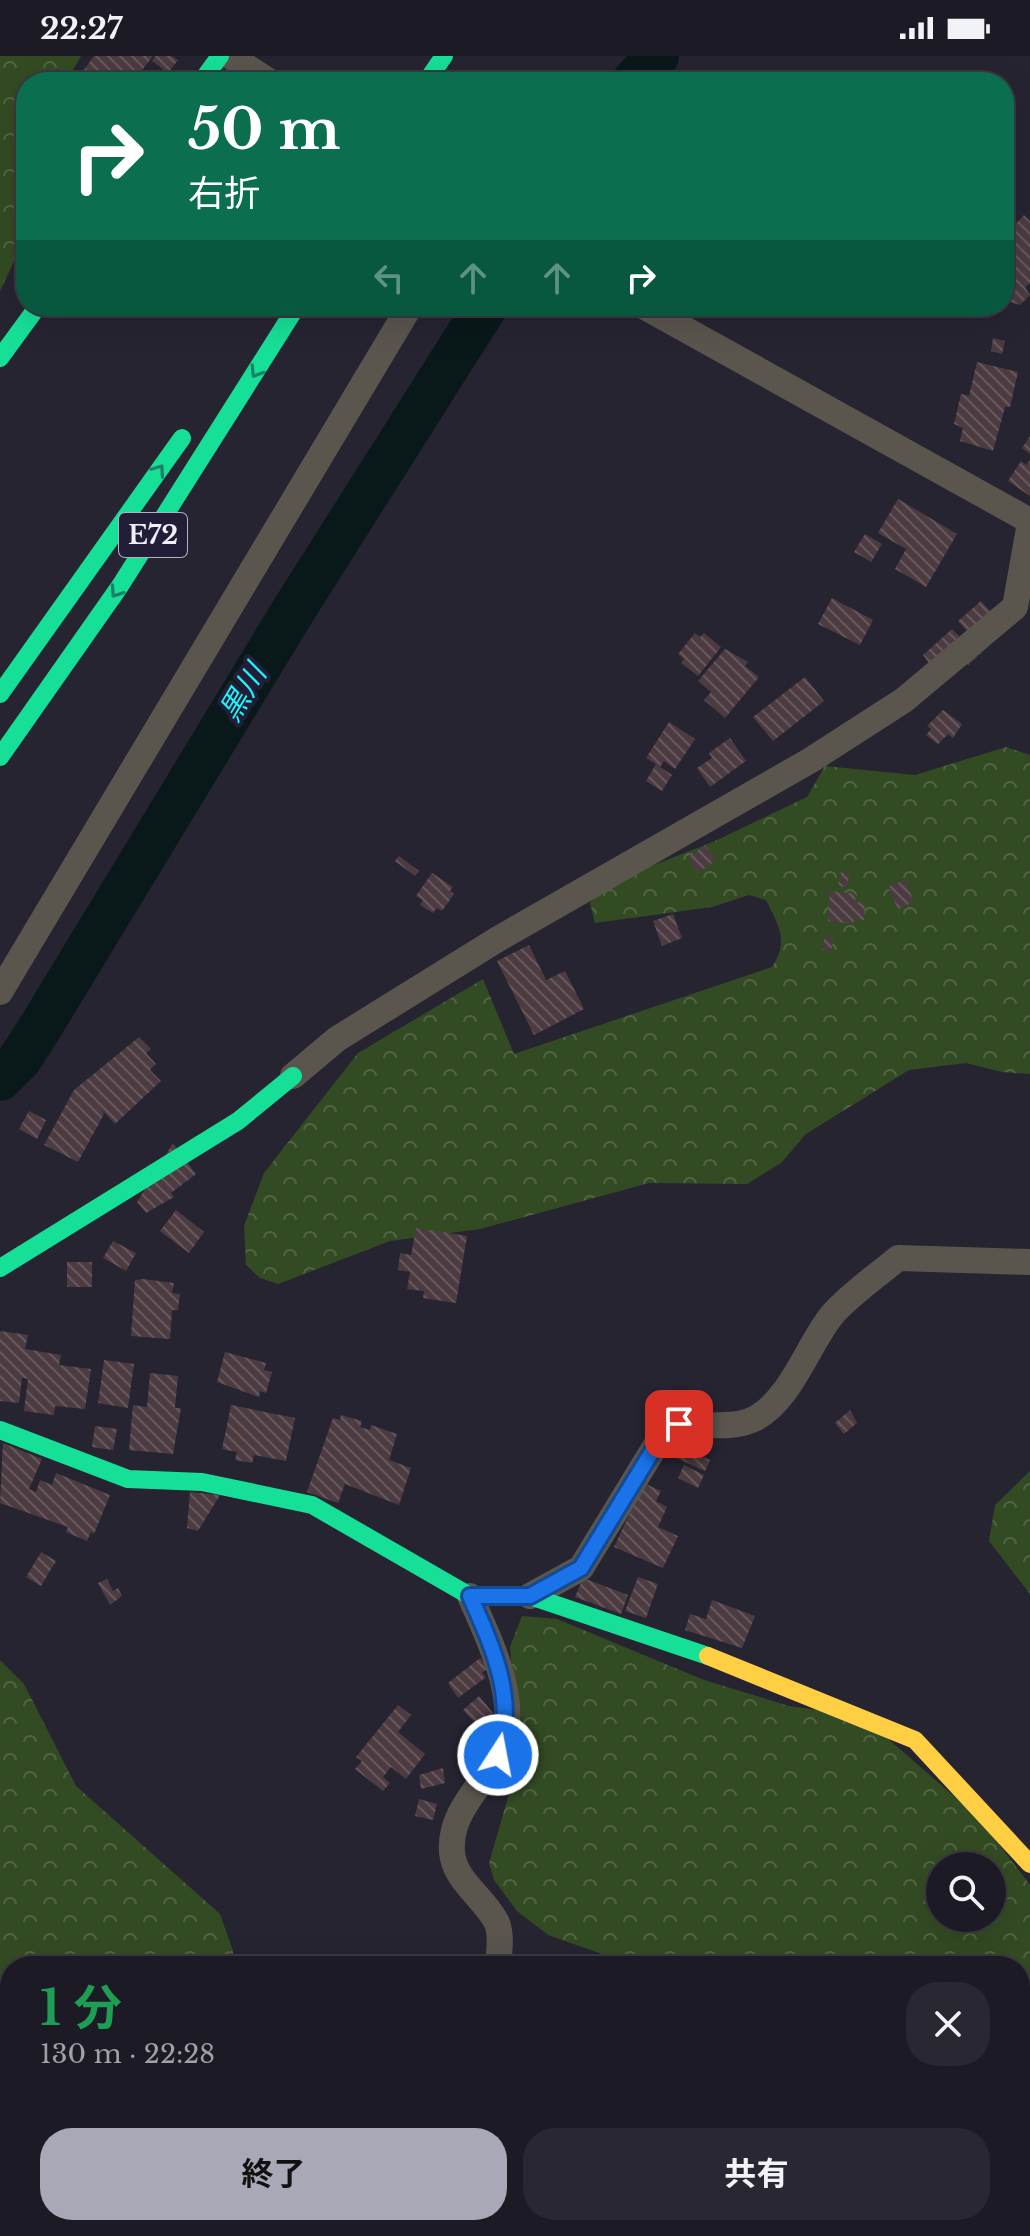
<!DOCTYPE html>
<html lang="ja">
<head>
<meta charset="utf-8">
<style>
	:root { --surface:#1c1b25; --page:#292832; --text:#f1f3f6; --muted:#a0a1a7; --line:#3a3942; --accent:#a9a8b6 }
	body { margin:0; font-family:"Libre Baskerville","Noto Sans JP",serif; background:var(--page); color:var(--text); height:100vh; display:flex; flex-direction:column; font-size:30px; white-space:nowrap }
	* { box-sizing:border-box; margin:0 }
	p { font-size:26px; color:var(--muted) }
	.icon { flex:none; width:44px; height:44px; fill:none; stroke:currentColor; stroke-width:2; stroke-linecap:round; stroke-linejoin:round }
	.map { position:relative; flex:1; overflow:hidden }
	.side { position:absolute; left:0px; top:1900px; width:1030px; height:280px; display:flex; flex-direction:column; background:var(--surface); border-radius:32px 32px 0 0; box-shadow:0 8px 32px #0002,0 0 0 2px var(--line) }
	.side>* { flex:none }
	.top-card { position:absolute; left:16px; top:16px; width:998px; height:244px; border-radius:32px; box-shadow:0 8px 32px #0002,0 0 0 2px var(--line); background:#0b6e4f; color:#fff; overflow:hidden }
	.controls { position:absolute; left:926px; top:1796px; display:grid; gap:16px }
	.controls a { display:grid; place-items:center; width:80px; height:80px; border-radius:50%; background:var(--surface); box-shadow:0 8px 32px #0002,0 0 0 2px var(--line); font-size:40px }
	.pin { position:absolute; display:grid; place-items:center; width:68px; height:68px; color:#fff; margin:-34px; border-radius:16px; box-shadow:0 4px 12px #0006 }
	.me { position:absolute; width:88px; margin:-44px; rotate:11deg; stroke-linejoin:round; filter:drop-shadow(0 0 6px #0008) }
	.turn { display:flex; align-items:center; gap:28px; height:168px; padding:0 40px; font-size:36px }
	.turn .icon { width:104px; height:104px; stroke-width:2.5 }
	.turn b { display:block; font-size:56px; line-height:68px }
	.lanes { display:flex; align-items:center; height:76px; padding:0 40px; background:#0003; justify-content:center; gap:40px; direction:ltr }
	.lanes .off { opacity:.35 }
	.round { display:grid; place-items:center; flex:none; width:84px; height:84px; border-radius:32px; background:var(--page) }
	.head { display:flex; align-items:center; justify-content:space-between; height:136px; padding:0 40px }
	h1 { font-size:48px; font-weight:700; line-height:60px; color:#1e9e55 }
	.primary-button { display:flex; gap:16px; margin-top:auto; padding:16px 40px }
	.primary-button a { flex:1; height:92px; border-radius:32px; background:var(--accent); color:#111; font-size:32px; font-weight:700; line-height:92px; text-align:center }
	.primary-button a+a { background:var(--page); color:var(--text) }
	.status { display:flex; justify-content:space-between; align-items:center; height:56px; padding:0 40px; background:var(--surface); direction:ltr }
	.status svg { height:22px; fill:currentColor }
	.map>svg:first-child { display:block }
	.forest { fill:url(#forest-crowns); fill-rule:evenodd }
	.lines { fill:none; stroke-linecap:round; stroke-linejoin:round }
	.river { stroke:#091819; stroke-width:44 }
	.building { fill:url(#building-back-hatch) }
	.street { stroke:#5a564e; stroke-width:26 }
	.fast { stroke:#16e098; stroke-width:18 }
	.slow { stroke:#ffcf43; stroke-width:18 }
	.oneway { stroke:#1c7f68 }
	.route-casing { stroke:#114b97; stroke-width:20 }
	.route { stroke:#1a73e8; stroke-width:14 }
	.labels { text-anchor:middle; stroke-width:8; stroke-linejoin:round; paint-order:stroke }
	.shield { fill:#221e37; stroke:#b2b0c2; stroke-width:2 }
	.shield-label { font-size:26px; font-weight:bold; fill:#f0effd }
	.water-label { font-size:30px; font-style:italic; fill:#1ef4fa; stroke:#221e37 }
</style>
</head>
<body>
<div class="status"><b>22:27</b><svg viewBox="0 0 49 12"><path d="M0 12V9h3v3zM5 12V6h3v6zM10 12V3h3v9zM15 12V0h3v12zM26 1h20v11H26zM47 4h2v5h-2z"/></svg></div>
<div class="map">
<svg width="1030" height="2180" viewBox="0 0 1030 2180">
	<defs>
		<pattern id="forest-crowns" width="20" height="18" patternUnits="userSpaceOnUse" patternTransform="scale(2)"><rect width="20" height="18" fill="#334b23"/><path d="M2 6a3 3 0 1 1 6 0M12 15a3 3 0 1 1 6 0" fill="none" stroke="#516544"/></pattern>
		<pattern id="building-back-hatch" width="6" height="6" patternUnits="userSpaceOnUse" patternTransform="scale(2)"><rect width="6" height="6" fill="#4c3c41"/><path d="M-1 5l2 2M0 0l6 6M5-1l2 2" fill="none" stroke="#66585d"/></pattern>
	</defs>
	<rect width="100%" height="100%" fill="#262431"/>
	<!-- forest -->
	<path class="forest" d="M0 0H81L66 26H26V193L18 197 0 235Z
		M1006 691 1030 699V1018L1002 1016 966 1007 909 1014 806 1078 781 1107 747 1128 649 1127 480 1173 390 1185 278 1228 260 1222 246 1209 244 1170 264 1117 358 997 483 923 514 998 772 911C789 885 779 870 766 844L749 839 712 851 595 867 590 847 600 830 715 785 807 741 825 710 915 719Z
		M1030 1415V1538L989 1485 995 1449Z
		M522 1560 557 1563 704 1624 789 1650 862 1660 980 1763 1030 1829V1962L1020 1984V1910H636L548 1879 517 1855 494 1824 489 1807 519 1703 510 1591ZM940 1810H992V1862H940Z
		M0 1604 24 1628 76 1730 220 1858 233 1895V1910H10V2170H340L351 2180H0Z"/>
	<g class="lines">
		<!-- river -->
		<path class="river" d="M633 26 657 0
			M0 1023 20 1003 41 970 293 555 486 250"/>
	</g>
	<!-- building -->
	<path class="building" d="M94 0H153L133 26H75Z
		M155 0H172L178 4 168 17 152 5Z
		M1024 159 1030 165V227L1025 231 1030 239 1020 249 1004 244V202L1009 196 1004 192V180Z
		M993 282 1005 285 1002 298 991 295Z
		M977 306 1018 316 1010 351H1005L993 395 960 385 963 372 954 368 961 338 969 340Z
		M1030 380V398L1022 392Z
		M1030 404V440L1008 425 1021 405 1026 409Z
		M898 443 957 478 926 531 895 513 906 493 878 477Z
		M865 478 882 488 871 506 854 496Z
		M832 542 873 564 860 589 818 568Z
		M981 545 997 563 992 587 968 609 962 602 935 615 923 599 952 573 967 588 973 582 958 565Z
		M695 577 700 581 704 577 721 591 698 620 681 607 684 603 678 598Z
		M725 593 748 606 745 610 759 621 725 662 704 644 711 636 698 625Z
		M805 621 824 645 773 685 753 661Z
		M943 654 962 668 953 682 948 678 938 688 926 679 931 673 927 670Z
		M669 666 695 683 675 713 664 705 660 711 672 719 662 735 646 725 656 708 646 702Z
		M730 682 746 705 710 731 697 712 712 702 709 697Z
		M705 789 716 804 698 817 688 802Z
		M399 800 419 815 415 820 395 805Z
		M841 816 850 817 847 831 838 830Z
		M432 817 453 831 450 835 454 838 442 855 437 852 433 857 420 849 423 844 416 840Z
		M905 824 914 846 898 853 888 831Z
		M830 835 856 838 855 846 865 847 864 864 854 863 853 868 828 865Z
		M673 858 682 882 662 890 653 865Z
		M825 880 833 882 831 896 822 894Z
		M529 889 546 924 565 915 584 953 534 979 497 905Z
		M139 981 151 993 146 997 156 1008 150 1014 161 1025 115 1068 101 1053 104 1058 78 1106 44 1089 74 1034Z
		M29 1055 46 1064 37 1083 19 1073Z
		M173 1087 196 1118 171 1137 174 1141 146 1157 137 1146Z
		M176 1154 204 1176 189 1197 160 1175Z
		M416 1172 467 1180 456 1247 423 1242 424 1235 407 1233 410 1216 398 1214 400 1197 411 1199Z
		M113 1185 136 1197 126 1215 103 1202Z
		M67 1206H92V1231H67Z
		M143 1223 174 1227 172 1237 180 1238 178 1254H172L170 1283 131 1280 135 1224Z
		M0 1275 28 1279 25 1293 61 1299 59 1309 91 1313 85 1353 55 1350 54 1359 24 1355 28 1323 22 1322 19 1347 0 1345Z
		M225 1296 266 1307 264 1314 272 1316 266 1337 260 1335 259 1341 217 1326Z
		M104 1304 134 1308 128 1352 98 1347Z
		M150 1317 178 1320 175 1352H181L173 1398 129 1394 133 1349 147 1351Z
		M231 1349 295 1362 286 1405 254 1399 252 1407 235 1404 237 1396 222 1393Z
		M850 1354 857 1367 844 1378 835 1367Z
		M341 1359 362 1365 360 1371 370 1374 371 1369 397 1378 389 1404 411 1412 399 1449 345 1428 338 1447 307 1436 333 1362 340 1364Z
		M95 1370 117 1373 113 1394 92 1391Z
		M3 1387 42 1403 29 1433 36 1436 40 1424 52 1429 56 1417 110 1439 94 1478 91 1476 87 1485 66 1476 68 1471 0 1447Z
		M681 1391 710 1404 705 1415 676 1402Z
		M684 1409 704 1419 698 1432 678 1422Z
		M644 1427 661 1435 656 1445 667 1451 658 1471 678 1480 663 1512 614 1491Z
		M190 1436 220 1439 198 1475 187 1472Z
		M41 1496 56 1505 41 1530 26 1521Z
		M638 1521 658 1528 646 1562 625 1555Z
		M583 1522 628 1539 621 1558 575 1541Z
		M107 1523 113 1535 118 1532 122 1540 110 1549 98 1527Z
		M712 1544 755 1560 742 1592 685 1574 690 1558 706 1563Z
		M480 1602 488 1612 482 1617 486 1621 458 1642 448 1627Z
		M479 1640 493 1657 478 1670 463 1654Z
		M398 1649 411 1659 398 1676 425 1698 406 1723 391 1711 383 1721 390 1727 383 1735 355 1713 362 1705 356 1701Z
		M443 1712 445 1727 421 1733 419 1719Z
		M419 1743 437 1748 433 1764 415 1760Z
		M1020 2096 1030 2102V2143L1020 2160Z
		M959 2170 973 2172 970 2170H998L992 2180 976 2173 985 2180H955Z"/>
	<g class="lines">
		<!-- street -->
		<path class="street" d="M230 0 270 26
			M643 250 1030 465
			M0 936 410 250
			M293 1020 337 983 498 883 811 704 904 644 1015 551 1030 467
			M470 1540C490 1586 523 1648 499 1698 483 1730 449 1755 452 1796 454 1825 485 1842 497 1867 502 1879 499 1898 498 1910
			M530 1540 581 1512 664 1376C692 1361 724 1377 754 1363 791 1344 807 1290 832 1259 850 1238 877 1220 898 1202L1030 1206
			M641 2170V2180
			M1023 2180 1030 2172"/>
		<!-- fast -->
		<path class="fast" d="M201 26 220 0
			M426 26 444 0
			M0 302 38 250
			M0 638 182 382
			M0 701 120 530 297 250
			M0 1212 238 1065 293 1020
			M0 1374 128 1423 202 1426 312 1449 470 1540H530L708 1600"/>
		<!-- slow -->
		<path class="slow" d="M708 1600 915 1684 1030 1808"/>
	</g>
	<!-- one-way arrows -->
	<defs><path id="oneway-chevron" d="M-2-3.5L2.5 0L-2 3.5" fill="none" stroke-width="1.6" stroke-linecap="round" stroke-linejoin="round" transform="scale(2)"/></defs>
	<g class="oneway">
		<use href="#oneway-chevron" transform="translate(256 316) rotate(122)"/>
		<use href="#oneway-chevron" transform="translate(159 414) rotate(-55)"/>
		<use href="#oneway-chevron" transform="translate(116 536) rotate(124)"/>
	</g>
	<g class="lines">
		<defs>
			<path id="route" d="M498 1699C517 1643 493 1592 470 1540H530L581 1512 664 1376 679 1368"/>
		</defs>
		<!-- route casing -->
		<use href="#route" class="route-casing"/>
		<!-- route -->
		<use href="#route" class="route"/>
	</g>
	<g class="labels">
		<!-- shield labels -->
		<rect class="shield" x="119" y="457" width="68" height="44" rx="6"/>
		<g class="shield-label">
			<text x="153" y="488">E72</text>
		</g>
		<!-- water labels -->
		<g class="water-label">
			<text transform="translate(243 637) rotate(-59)" y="10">黒川</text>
		</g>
	</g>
</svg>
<div class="controls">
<a><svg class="icon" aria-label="search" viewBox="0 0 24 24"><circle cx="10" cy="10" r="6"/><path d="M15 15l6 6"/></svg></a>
</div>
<div class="pin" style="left:679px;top:1368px;background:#d93025"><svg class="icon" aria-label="arrive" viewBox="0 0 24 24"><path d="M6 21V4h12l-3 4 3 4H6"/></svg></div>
<svg class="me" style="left:498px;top:1699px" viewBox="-20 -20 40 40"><circle r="17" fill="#1a73e8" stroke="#fff" stroke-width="3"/><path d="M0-11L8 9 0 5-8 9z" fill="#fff"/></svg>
<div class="top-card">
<div class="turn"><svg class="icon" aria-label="right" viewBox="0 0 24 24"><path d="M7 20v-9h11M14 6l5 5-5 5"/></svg><div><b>50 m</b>右折</div></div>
<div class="lanes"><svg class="icon off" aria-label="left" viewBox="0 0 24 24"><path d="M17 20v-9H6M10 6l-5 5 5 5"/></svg><svg class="icon off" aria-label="ahead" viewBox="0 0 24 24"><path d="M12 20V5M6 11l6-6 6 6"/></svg><svg class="icon off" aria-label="ahead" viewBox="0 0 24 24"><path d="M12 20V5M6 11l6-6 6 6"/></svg><svg class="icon" aria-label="right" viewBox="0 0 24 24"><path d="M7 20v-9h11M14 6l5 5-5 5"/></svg></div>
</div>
<section class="side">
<div class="head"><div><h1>1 分</h1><p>130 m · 22:28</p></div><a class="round"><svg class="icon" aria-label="close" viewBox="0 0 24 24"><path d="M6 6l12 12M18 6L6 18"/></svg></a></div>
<div class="primary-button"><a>終了</a><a>共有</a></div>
</section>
</div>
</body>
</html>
